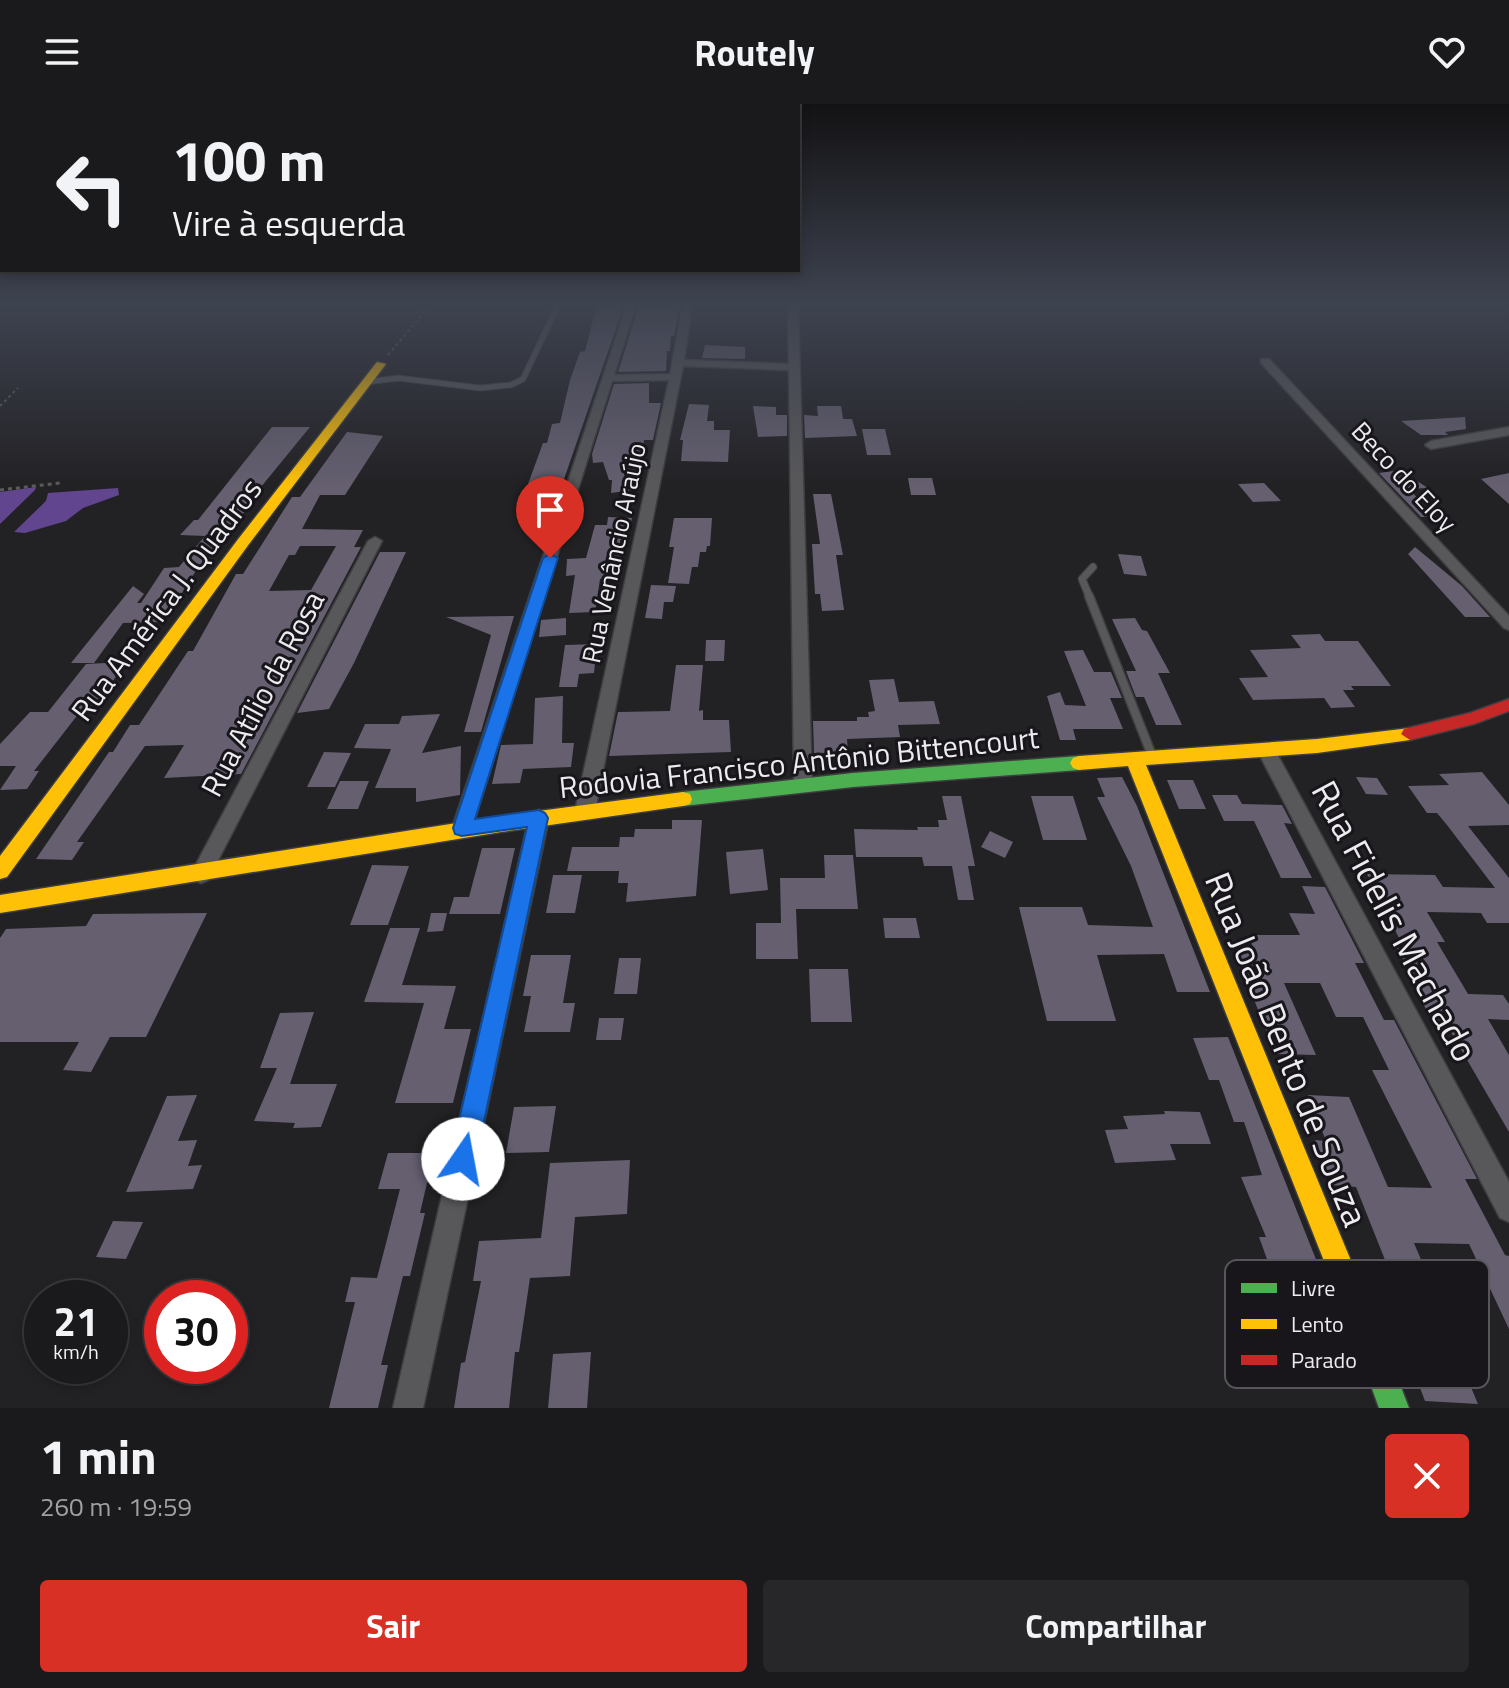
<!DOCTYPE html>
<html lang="pt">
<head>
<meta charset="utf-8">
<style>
	:root { --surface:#1a191b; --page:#272628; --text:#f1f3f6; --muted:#9fa0a3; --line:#38383a; --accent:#d93025 }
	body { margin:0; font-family:"Titillium Web",sans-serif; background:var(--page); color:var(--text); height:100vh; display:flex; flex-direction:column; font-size:30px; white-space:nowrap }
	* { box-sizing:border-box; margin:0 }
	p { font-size:26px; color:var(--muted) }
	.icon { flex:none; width:44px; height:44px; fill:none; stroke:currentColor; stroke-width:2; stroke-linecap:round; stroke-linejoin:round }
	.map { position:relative; height:1304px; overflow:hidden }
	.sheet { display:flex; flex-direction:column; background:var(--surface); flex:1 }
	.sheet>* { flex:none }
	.hud { position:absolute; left:0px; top:0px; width:800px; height:168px; box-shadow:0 4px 12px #0003,0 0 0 2px var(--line); background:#1a191b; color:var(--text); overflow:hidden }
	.speed { position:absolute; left:24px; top:1176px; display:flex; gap:16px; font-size:40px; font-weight:700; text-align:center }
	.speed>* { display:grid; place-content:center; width:104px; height:104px; border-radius:50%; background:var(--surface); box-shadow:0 4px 12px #0003,0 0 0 2px var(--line); line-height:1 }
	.speed small { font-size:20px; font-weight:400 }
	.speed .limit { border:12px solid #d22; background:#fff; color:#111 }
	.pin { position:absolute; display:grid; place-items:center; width:68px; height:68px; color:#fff; margin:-82px -34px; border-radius:50% 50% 50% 0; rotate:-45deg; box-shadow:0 0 8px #0007 }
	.pin .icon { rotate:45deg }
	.me { position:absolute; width:88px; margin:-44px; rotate:12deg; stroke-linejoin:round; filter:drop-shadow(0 0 6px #0008) }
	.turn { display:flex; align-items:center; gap:28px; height:168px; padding:0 40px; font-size:36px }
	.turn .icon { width:104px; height:104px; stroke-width:2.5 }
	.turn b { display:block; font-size:56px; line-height:68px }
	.round { display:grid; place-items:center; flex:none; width:84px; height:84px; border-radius:8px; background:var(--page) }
	.head { display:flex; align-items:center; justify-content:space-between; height:136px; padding:0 40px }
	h1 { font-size:48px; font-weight:700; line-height:60px }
	.button { display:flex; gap:16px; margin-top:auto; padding:16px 40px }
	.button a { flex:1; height:92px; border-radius:8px; background:var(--accent); color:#fff; font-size:32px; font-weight:700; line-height:92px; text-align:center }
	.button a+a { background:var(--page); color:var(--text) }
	header { display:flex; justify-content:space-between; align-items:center; height:104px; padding:0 40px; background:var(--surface); font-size:36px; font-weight:700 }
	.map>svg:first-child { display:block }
	.water { fill:#61458f }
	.building { fill:#655f70; fill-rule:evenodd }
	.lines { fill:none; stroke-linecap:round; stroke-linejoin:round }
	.lane-far2-casing { stroke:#3e3e40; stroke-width:7 }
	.lane-far1-casing { stroke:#3e3e40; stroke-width:9 }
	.lane-casing { stroke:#3e3e40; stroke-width:11 }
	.street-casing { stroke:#3e3e40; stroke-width:3 }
	.fast-casing { stroke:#3e3e40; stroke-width:3 }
	.slow-casing { stroke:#3e3e40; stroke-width:3 }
	.jam-casing { stroke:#3e3e40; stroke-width:3 }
	.path-far1 { stroke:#5b5a5c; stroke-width:2; stroke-dasharray:3 3; stroke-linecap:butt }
	.path { stroke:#5b5a5c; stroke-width:3; stroke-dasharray:4 4; stroke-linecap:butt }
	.lane-far2 { stroke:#58585a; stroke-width:5 }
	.lane-far1 { stroke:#58585a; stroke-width:7 }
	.lane { stroke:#58585a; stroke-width:8 }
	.street { fill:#58585a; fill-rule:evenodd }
	.fast { fill:#4caf50; fill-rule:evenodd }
	.slow { fill:#ffc107; fill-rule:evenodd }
	.jam { fill:#c62828; fill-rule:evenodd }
	.route { fill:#1a73e8; stroke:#114b97; stroke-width:2 }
	.labels { text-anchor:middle; stroke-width:6; stroke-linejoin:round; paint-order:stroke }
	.far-street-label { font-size:26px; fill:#ecebef; stroke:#18161b }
	.street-label { font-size:30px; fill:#ecebef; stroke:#18161b }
	.near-street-label { font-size:36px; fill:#ecebef; stroke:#18161b }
	.key { fill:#18161b; stroke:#58565b; stroke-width:2 }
	.key-label { font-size:22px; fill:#ecebef }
</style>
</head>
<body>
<header><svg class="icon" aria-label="menu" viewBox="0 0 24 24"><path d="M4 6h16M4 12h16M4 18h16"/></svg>Routely<svg class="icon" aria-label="heart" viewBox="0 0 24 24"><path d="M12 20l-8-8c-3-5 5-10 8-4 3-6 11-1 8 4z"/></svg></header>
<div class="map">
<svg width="1509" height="1304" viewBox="0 0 1509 1304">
	<rect width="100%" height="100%" fill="#222124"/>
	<!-- water -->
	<path class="water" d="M36 383 35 386 0 420V388Z
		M118 384 119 391 83 404 66 417 25 429 14 428 46 397 48 389Z"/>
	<!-- building -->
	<path class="building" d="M597 201H624L562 381 528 380 543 339H547L552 320 560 319 570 276 580 248 585 247Z
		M639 201H680L674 232H671L670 247H667L666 267 618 268Z
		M705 241 745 243V255L702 254Z
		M649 279V299H661L653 336H644L643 349H637L636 371 640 385 611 389 612 376H609L603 358 593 359 592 350 614 280Z
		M689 300 709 301 707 317H714V326H730L728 358 681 357 683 336H680Z
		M753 302 776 303V311H787V332L758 333Z
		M817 302H841L843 315H852L857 332 805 334 804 311 818 312Z
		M1465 313 1466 325 1445 328 1448 331H1421L1401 317Z
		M272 323H310L252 394H255L205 460H200L164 518 123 519 94 559H71L133 482 144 490 137 499H141L164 464 179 463 205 432 180 431 194 416H198Z
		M862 325H885L891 351H867Z
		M347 328 383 332 345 391H320L302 425 363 426 354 443H361L241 670 164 674 184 641 145 642 77 738H84L72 756 36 755 109 648H113L130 621H139L188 547H193L236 470H243L292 393H300ZM300 442H336L311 486 269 487 289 451H295Z
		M1400 366 1428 384 1409 385 1436 413H1421L1379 369Z
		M1509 369V400L1481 375Z
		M908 374H932L936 391H911Z
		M1264 379 1281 397 1253 398 1238 380Z
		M813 390H831L843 451H836L844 506 822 507 820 490H815L812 440H820Z
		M608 413 632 414 627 436H620V474L600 475 595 508 569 509 575 471 566 472 567 455 586 454 595 421H607Z
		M674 414H712L710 442H707L706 448H700L698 463H692L689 480 668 479 674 443H669Z
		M1415 443 1462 482 1490 513H1465L1408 450Z
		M380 448H406L354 559 329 605 297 609Z
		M1118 450 1141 452 1147 472 1124 470Z
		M651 481 676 482 673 498H664L662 515 645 514Z
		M514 512 481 628H464L491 531 446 513Z
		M566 514V531L539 533 541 516Z
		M1135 514 1142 526 1147 527 1170 569H1158L1182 621H1156L1144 593H1136L1126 567H1136L1112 515Z
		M1320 530 1325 537H1358L1391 582H1351L1354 586H1343L1355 603 1331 604 1324 594 1253 596 1239 574 1268 573 1250 546 1301 544 1291 531Z
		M706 536H725L724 557H705Z
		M597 540 594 569 579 570 577 583H559L565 541Z
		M1083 546 1094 568H1111L1122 594H1110L1123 625H1073L1076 636H1060L1047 592 1060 588 1065 601 1086 602 1064 547Z
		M125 558 111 580 90 604H83L34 667H39L27 685 0 686 16 662H0V640L30 608H48L86 560Z
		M676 561H703L699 607 703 606V616H729L731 648 609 652 618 608 670 607Z
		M894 575 899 598 934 597 940 620 898 621 900 633 847 635 848 649H814L813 617H857V613H869L868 608 875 607 869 576Z
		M563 592 562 639H574L571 663 523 665 520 679 492 680 501 641 533 640 535 594Z
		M440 610 422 649 461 642 460 691 416 698V684H375L391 645 354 644 365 620H399L402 612Z
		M324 648 351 649 335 683H307Z
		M1482 668 1509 701V721L1468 722 1509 774V819H1487L1481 809 1427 808 1445 838H1437L1468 890 1503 891 1509 900V916L1488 915 1509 951V1028L1448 923H1436L1417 889H1421L1397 844H1404L1367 770 1435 771 1443 783 1495 784 1447 721 1437 709H1427L1408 682 1449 681 1439 670Z
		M1122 673 1137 702 1210 888H1177L1164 850 1097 851 1116 917H1047L1019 803H1082L1088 821 1153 823 1131 762 1097 693H1105L1097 674Z
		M1356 673 1377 674 1388 691 1366 690Z
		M1167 676H1193L1206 705H1179Z
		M340 677H369L358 705H327Z
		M1212 691H1237L1242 700 1282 701 1292 720 1284 719 1312 774H1281L1254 717H1224Z
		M942 692H961L975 762H968L974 796H958L952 762H924L922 753H856L854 725 918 726 917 723H939L938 716H947Z
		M1031 692H1073L1087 736H1043Z
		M672 716H702L696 792 626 798 628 779H618L619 767H567L572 743H619L620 733H634L635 725H672Z
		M990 727 1013 738 1005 754 981 743Z
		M482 744H515L500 810H449L454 793H469Z
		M763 745 768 786 730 790 726 748Z
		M824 751H853L858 805H796L798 855H756V819H781L780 774H825Z
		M372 761 409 762 388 821H350Z
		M553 771H582L575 809H546Z
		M1302 782 1325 783 1364 859H1355L1384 916H1394L1477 1075H1465L1505 1151 1509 1152V1225L1469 1140 1414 1139 1451 1226H1447L1478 1300 1425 1297 1375 1165 1389 1166 1356 1083 1332 1081 1315 1036 1326 1037 1308 991 1349 993 1388 1083 1432 1084 1372 966H1389L1363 913H1336L1320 879H1284L1316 951 1275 950 1235 846H1254L1248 831H1300L1289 809 1315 810Z
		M207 809 146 933H110L91 968 63 966 79 938H0V834L6 825 86 822 93 810Z
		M431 809H447L443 827 427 828Z
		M883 814H916L920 834H885Z
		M390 824H420L402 881 456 882 444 925H471L453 999H395L424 899 364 898Z
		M531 851H571L563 899H575L570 928H524L531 892H523Z
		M619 854H641L637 890H614Z
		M809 865H848L852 918H811Z
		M314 908 290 980H337L321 1023 293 1024 295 1019 254 1017 277 964H260L280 909Z
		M599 914H624L621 936H596Z
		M1228 933 1317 1158H1268L1259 1133H1266L1241 1073 1262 1071 1244 1018H1234L1219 976H1209L1193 934Z
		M197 991 178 1037 197 1036 188 1062 202 1061 193 1085 126 1088 167 992Z
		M556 1002 549 1048 506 1049 514 1003Z
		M1164 1007 1200 1008 1211 1040H1170L1176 1056 1115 1059 1105 1026 1128 1025 1123 1012 1165 1010Z
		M388 1049H434L420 1109H425L410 1172H403L381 1261H388L378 1304H329L355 1198H345L351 1173 377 1174 400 1085H378Z
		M630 1056 627 1110 575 1113 570 1172 530 1174 519 1248H515L509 1304H454L461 1259 465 1258 481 1177H473L479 1137 541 1134 550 1059Z
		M113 1117 143 1118 126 1155 96 1153Z
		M591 1248 587 1304H548L553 1250Z"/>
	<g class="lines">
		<defs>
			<path id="lane-far2" d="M367 278 398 274 480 284 511 281 523 275 558 201"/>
			<path id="lane-far1" d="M1090 494 1082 475 1093 463"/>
			<path id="lane" d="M1089 492 1153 654"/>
			<path id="street" d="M627 201H636L614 271 670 270 683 201H692L684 256 789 260 788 201H798L812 681 810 686H796L794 681 789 266 683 262 595 707 592 712H578L575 707 669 276 612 277 472 724 469 729 462 732 455 729 452 724Z
				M1261 255H1269L1509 512V526L1504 524 1261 259Z
				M1509 323V331L1431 345 1425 341 1431 337Z
				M375 433 382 437 208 776 201 779 194 776 191 770 194 764 368 437Z
				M1266 639 1275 646 1509 1078V1118L1500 1114 1257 646Z
				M539 706 546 709 549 714 423 1304H393L529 714 532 709Z"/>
			<path id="fast" d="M1079 652 1085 654 1088 659 1085 664 1079 666 853 683 683 702 676 700 674 695 676 690 683 688 853 669Z
				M1359 1196 1369 1200 1409 1304H1379L1345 1210 1349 1200Z"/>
			<path id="slow" d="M377 258 386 260 249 440 7 773 0 775V752L239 434Z
				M1410 624 1419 630 1410 636 1317 649 1146 661 1373 1210 1369 1220 1359 1224 1349 1220 1345 1210 1128 662 1079 666 1073 664 1070 659 1073 654 1079 652 1317 635Z
				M683 688 690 690 692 695 690 700 683 702 501 728 0 809V791L501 712Z"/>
			<path id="jam" d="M1509 595V607L1474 620 1410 636 1401 630 1404 625 1470 609Z"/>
		</defs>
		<!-- lane-far2 casing -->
		<use href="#lane-far2" class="lane-far2-casing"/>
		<!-- lane-far1 casing -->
		<use href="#lane-far1" class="lane-far1-casing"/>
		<!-- lane casing -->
		<use href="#lane" class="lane-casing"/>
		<!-- street casing -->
		<use href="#street" class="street-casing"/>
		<!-- fast casing -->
		<use href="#fast" class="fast-casing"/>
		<!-- slow casing -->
		<use href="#slow" class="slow-casing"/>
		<!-- jam casing -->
		<use href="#jam" class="jam-casing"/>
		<!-- path-far1 -->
		<path class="path-far1" d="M388 251 430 201
			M0 302 18 284"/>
		<!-- path -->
		<path class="path" d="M0 386 60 379"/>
		<!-- lane-far2 -->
		<use href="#lane-far2" class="lane-far2"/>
		<!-- lane-far1 -->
		<use href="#lane-far1" class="lane-far1"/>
		<!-- lane -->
		<use href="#lane" class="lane"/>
		<!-- street -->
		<use href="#street" class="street"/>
		<!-- fast -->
		<use href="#fast" class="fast"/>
		<!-- slow -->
		<use href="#slow" class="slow"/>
		<!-- jam -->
		<use href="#jam" class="jam"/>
	</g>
	<!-- sky -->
	<linearGradient id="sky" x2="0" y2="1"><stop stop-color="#131214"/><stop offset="0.52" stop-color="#3e4350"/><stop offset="1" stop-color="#3e4350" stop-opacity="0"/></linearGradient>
	<rect width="1509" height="383" fill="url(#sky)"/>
	<!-- route -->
	<path class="route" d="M550 450 558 454 475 715 539 706 545 709 548 714 476 1055 472 1064 463 1068 454 1064 450 1055 527 723 462 732 455 730 453 724 543 454Z"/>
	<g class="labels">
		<!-- far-street labels -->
		<g class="far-street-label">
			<text transform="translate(1404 373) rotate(47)" y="9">Beco do Eloy</text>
			<text transform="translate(614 449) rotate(-78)" y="9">Rua Venâncio Araújo</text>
		</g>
		<!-- street labels -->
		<g class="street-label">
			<text transform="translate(167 496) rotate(-53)" y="10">Rua América J. Quadros</text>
			<text transform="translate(263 590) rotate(-62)" y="10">Rua Atílio da Rosa</text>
			<text transform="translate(799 659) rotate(-6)" y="10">Rodovia Francisco Antônio Bittencourt</text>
		</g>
		<!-- near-street labels -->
		<g class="near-street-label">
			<text transform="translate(1395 817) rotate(62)" y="13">Rua Fidelis Machado</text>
			<text transform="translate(1287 945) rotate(68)" y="13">Rua João Bento de Souza</text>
		</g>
	</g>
	<!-- legend -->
	<rect x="1225" y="1156" width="264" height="128" rx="12" class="key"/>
	<rect x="1241" y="1179" width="36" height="10" fill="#4caf50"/>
	<rect x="1241" y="1215" width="36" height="10" fill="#ffc107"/>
	<rect x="1241" y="1251" width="36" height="10" fill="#c62828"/>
	<g class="key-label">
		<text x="1291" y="1192">Livre</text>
		<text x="1291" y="1228">Lento</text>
		<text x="1291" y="1264">Parado</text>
	</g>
</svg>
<div class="speed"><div>21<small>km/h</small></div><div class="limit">30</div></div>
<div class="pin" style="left:550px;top:454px;background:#d93025"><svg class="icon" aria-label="arrive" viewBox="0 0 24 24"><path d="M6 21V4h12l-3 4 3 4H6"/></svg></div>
<svg class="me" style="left:463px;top:1055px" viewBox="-20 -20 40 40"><circle r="19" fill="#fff"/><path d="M0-13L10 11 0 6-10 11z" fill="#1a73e8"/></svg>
<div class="hud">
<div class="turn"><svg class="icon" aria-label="left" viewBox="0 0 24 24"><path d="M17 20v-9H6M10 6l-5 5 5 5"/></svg><div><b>100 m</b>Vire à esquerda</div></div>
</div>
</div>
<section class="sheet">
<div class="head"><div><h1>1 min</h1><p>260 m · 19:59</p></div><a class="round" style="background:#d93025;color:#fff"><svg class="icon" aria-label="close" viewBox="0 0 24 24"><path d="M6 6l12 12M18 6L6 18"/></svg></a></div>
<div class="button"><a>Sair</a><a>Compartilhar</a></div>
</section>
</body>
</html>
